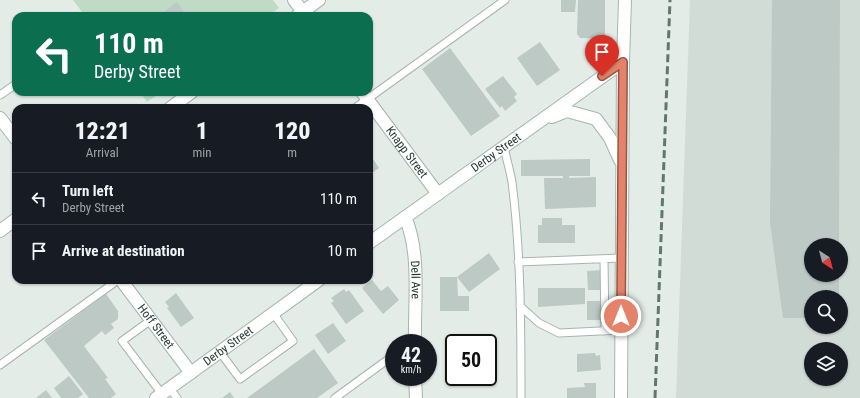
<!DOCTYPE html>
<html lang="en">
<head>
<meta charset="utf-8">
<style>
	:root { --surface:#171b24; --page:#242831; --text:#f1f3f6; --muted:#9ea1a6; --line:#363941 }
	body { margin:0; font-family:"Roboto Condensed",sans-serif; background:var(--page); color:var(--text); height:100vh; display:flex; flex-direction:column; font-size:15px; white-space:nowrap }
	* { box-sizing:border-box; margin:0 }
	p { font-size:13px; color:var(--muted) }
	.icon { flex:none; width:22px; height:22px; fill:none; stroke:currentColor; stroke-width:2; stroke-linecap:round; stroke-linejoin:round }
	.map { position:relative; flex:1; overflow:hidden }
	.drawer { position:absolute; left:12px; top:104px; width:361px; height:180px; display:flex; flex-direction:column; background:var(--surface); border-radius:12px; box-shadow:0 1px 3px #0004 }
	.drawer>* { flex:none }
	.banner { position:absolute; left:12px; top:12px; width:361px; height:84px; border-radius:12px; box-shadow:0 1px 3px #0004; background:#0b6e4f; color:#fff; overflow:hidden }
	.needle { width:26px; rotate:144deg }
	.tools { position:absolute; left:804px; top:238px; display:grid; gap:8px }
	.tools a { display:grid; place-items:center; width:44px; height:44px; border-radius:50%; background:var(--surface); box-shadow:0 1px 3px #0004; font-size:20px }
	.speed { position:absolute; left:385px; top:334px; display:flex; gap:8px; font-size:20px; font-weight:700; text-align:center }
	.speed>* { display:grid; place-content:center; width:52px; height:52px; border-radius:50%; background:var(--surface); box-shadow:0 1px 3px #0004; line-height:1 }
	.speed small { font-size:10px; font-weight:400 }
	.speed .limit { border:2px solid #111; border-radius:6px; background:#fff; color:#111 }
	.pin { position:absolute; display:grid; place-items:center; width:34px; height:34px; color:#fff; margin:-41px -17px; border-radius:50% 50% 50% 0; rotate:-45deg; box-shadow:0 0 4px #0007 }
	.pin .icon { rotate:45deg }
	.me { position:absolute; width:44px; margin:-22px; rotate:0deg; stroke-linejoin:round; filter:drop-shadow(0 0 3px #0008) }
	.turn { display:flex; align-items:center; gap:14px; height:84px; padding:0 16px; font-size:18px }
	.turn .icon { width:52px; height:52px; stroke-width:2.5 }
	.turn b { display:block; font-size:28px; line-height:34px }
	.eta { display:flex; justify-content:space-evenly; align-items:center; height:68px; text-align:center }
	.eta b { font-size:24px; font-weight:800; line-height:28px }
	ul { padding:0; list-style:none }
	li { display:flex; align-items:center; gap:12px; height:52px; padding:0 16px; border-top:1px solid var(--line) }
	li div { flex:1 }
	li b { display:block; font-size:15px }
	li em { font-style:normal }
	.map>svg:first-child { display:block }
	.built { fill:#d2dcd7; fill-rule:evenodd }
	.green { fill:#bfdbc6 }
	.building { fill:#bcc9c4 }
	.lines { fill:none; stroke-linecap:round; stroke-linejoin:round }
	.lane-casing { stroke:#a7b4af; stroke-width:9 }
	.street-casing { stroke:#a7b4af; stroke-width:14 }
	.secondary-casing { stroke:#a3b7af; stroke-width:14 }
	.lane { stroke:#fff; stroke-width:7 }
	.street { stroke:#fff; stroke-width:12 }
	.secondary { stroke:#fff; stroke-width:12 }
	.rail { stroke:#607770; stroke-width:3; stroke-dasharray:8 4; stroke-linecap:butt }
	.route-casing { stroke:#945545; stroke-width:10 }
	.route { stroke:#e4836a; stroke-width:7 }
	.labels { text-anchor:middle; stroke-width:4; stroke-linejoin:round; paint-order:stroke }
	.street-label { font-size:12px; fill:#253c35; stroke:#f4f9f6 }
</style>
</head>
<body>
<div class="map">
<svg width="860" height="398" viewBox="0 0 860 398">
	<rect width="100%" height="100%" fill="#e4ece8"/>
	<!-- built -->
	<path class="built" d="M690 0H860V398H676ZM811 245H841V275H811ZM811 297H841V327H811ZM811 349H841V379H811Z"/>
	<!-- green -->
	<path class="green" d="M73 0H273L279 8 268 16H85Z
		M140 92H161L147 102Z"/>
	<!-- building -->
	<path class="building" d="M561 0H576L575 12H561Z
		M578 0H605V39L580 38 577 34Z
		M772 0H840L839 245H811V275H839V297H811V318H783L770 223Z
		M177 2 185 13 181 16H169L165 11Z
		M540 42 560 70 537 86 517 58Z
		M450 48 500 116 471 136 422 69Z
		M503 76 517 94 514 97 517 101 505 111 502 106 500 108 485 89Z
		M369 153 379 168 369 175Z
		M590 159V176H569V178L596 177V207L545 209 544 178H563V176H521V160Z
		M542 218H562V225H575V243H538V225H542Z
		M489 253 500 269 469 292 457 277Z
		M601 270V290H588L587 271Z
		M440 277H457L458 296H469V311H440Z
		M372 280 381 291 388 286 399 300 383 314 362 288Z
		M538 288H585V304L538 307Z
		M344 289 346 292 349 290 364 311 346 324 331 303 334 301 331 298Z
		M176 293 194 318 181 327 167 308 169 307 165 302Z
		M106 294 118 311V319L111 324 114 328 105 335 102 331 84 346 108 378 105 379 116 394 111 398H89L44 340Z
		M587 301H602V320H587Z
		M333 323 346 341 328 354 315 335Z
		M314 349 338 383 317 398H247Z
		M595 353 596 356 600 355 601 370 577 372V354Z
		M69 376 83 394 78 398H61L54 388Z
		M584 383H596V398H567V388L585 387Z
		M46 390 52 398H36Z
		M230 392 234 398H222Z"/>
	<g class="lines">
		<defs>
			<path id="lane" d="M0 95 16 84
				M355 108 505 0
				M504 146C506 158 510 170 512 182 521 253 521 326 521 398
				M604 259 605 331
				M518 262 621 258
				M520 306 539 323 559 333 621 330
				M151 320 122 341 162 394
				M220 352 240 379 293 341 273 313
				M0 365 118 280
				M170 389 177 398
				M335 398 394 355"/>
			<g id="street">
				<path d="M294 0 306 16"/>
				<path d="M297 16 319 0"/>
				<path id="s1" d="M362 92 438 194"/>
				<path d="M170 108 192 92"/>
				<path d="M0 118 16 139"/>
				<path id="s2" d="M405 217C421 252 414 304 415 343"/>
				<path d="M0 231 16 219"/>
				<path id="s3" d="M121 280 191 373"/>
				<path d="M415 377 416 398"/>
			</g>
			<g id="secondary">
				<path d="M552 117 567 111 596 119 610 138 620 160"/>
				<path id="s4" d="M369 243 623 62"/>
				<path id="s5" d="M156 398 319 280"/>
				<path d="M621 398 623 62 625 0"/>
			</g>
		</defs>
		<!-- lane casing -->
		<use href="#lane" class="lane-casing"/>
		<!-- street casing -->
		<use href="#street" class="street-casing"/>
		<!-- secondary casing -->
		<use href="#secondary" class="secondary-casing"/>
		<!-- lane -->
		<use href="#lane" class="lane"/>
		<!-- street -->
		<use href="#street" class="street"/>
		<!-- secondary -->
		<use href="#secondary" class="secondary"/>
		<!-- rail -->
		<path class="rail" d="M655 398 670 0"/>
	</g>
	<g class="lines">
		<defs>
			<path id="route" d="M602 76 623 62 621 316"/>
		</defs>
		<!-- route casing -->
		<use href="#route" class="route-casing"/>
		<!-- route -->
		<use href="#route" class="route"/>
	</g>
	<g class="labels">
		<!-- street labels -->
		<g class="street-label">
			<text dy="4" stroke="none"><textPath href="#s4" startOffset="156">Derby Street</textPath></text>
			<text dy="4" stroke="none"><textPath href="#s1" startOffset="75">Knapp Street</textPath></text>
			<text dy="4" stroke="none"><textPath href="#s2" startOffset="64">Dell Ave</textPath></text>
			<text dy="4" stroke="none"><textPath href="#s3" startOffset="58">Hoff Street</textPath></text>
			<text dy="4" stroke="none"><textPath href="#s5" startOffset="89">Derby Street</textPath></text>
		</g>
	</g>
</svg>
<div class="tools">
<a><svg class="needle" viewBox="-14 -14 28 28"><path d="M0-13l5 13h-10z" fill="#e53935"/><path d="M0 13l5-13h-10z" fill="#9ea1a6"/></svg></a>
<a><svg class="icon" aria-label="search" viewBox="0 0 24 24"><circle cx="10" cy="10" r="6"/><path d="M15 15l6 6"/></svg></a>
<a><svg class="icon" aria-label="layers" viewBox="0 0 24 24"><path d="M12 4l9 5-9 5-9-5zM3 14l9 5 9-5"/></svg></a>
</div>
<div class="speed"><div>42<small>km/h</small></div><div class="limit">50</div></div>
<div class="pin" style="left:602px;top:76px;background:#d93025"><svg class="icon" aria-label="arrive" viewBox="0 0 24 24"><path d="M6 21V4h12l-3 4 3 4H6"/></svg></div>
<svg class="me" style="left:621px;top:316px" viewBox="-20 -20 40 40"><circle r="17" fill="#e4836a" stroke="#fff" stroke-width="3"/><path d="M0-11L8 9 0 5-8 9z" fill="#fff"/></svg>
<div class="banner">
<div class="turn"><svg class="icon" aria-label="left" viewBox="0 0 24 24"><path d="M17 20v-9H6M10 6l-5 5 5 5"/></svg><div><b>110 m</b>Derby Street</div></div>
</div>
<section class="drawer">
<div class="eta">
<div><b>12:21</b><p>Arrival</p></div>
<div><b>1</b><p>min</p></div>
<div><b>120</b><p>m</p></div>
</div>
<ul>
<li><svg class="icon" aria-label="left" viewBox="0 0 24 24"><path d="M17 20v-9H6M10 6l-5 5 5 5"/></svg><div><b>Turn left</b><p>Derby Street</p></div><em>110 m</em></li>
<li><svg class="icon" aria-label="arrive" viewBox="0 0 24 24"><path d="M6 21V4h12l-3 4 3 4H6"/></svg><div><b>Arrive at destination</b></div><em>10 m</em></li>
</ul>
</section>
</div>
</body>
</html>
